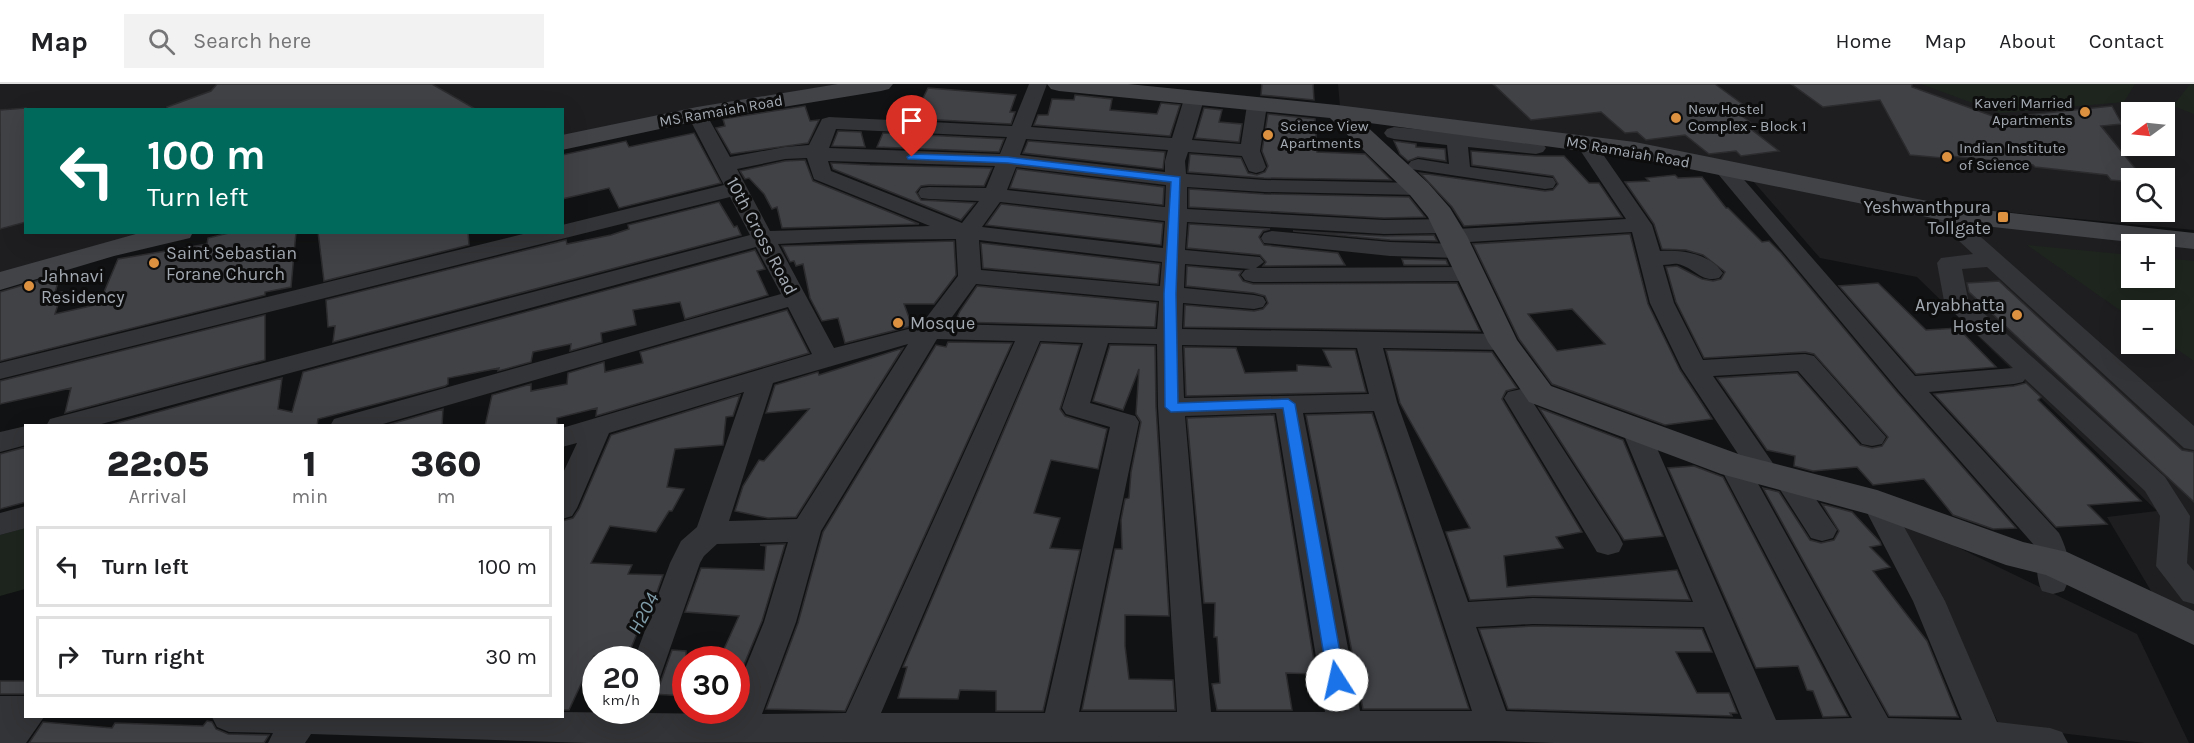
<!DOCTYPE html>
<html lang="en">
<head>
<meta charset="utf-8">
<style>
	:root { --surface:#fff; --page:#f2f2f2; --text:#202124; --muted:#757577; --line:#e0e0e0 }
	body { margin:0; font-family:Karla,sans-serif; background:var(--page); color:var(--text); height:100vh; display:flex; flex-direction:column; font-size:22px; white-space:nowrap }
	* { box-sizing:border-box; margin:0 }
	p { font-size:20px; color:var(--muted) }
	.icon { flex:none; width:33px; height:33px; fill:none; stroke:currentColor; stroke-width:2; stroke-linecap:round; stroke-linejoin:round }
	.map { position:relative; flex:1; overflow:hidden }
	.details { position:absolute; left:24px; top:340px; width:540px; height:294px; display:flex; flex-direction:column; background:var(--surface); border-radius:0px; box-shadow:0 6px 24px #0002 }
	.details>* { flex:none }
	.hud { position:absolute; left:24px; top:24px; width:540px; height:126px; border-radius:0px; box-shadow:0 6px 24px #0002; background:#00695c; color:#fff; overflow:hidden }
	.needle { width:39px; rotate:255deg }
	.buttons { position:absolute; left:2121px; top:18px; display:grid; gap:12px }
	.buttons a { display:grid; place-items:center; width:54px; height:54px; border-radius:0px; background:var(--surface); box-shadow:0 6px 24px #0002; font-size:30px }
	.speed { position:absolute; left:582px; top:562px; display:flex; gap:12px; font-size:30px; font-weight:700; text-align:center }
	.speed>* { display:grid; place-content:center; width:78px; height:78px; border-radius:50%; background:var(--surface); box-shadow:0 6px 24px #0002; line-height:1 }
	.speed small { font-size:15px; font-weight:400 }
	.speed .limit { border:9px solid #d22; background:#fff; color:#111 }
	.pin { position:absolute; display:grid; place-items:center; width:51px; height:51px; color:#fff; margin:-62px -26px; border-radius:50% 50% 50% 0; rotate:-45deg; box-shadow:0 0 6px #0007 }
	.pin .icon { rotate:45deg }
	.me { position:absolute; width:66px; margin:-33px; rotate:350deg; stroke-linejoin:round; filter:drop-shadow(0 0 4px #0008) }
	.turn { display:flex; align-items:center; gap:21px; height:126px; padding:0 24px; font-size:27px }
	.turn .icon { width:78px; height:78px; stroke-width:2.5 }
	.turn b { display:block; font-size:42px; line-height:51px }
	.eta { display:flex; justify-content:space-evenly; align-items:center; height:102px; text-align:center }
	.eta b { font-size:36px; font-weight:800; line-height:42px }
	ul { padding:0; list-style:none }
	li { display:flex; align-items:center; gap:18px; height:81px; margin:0 12px 9px; padding:0 12px; border:3px solid var(--line); border-radius:0px }
	li div { flex:1 }
	li b { display:block; font-size:22px }
	li em { font-style:normal }
	header { display:flex; align-items:center; gap:36px; box-sizing:border-box; height:84px; padding:0 30px; background:var(--surface); border-bottom:2px solid var(--line) }
	header strong { font-size:28px }
	nav { display:flex; gap:33px; margin-inline-start:auto; font-size:21px }
	.search { width:420px; height:54px; background:var(--page); display:flex; align-items:center; gap:15px; box-sizing:border-box; padding:0 21px; border-radius:0px; color:var(--muted); font-size:22px }
	.map>svg:first-child { display:block }
	.built { fill:#1e1e20; fill-rule:evenodd }
	.green { fill:#1e251e }
	.building { fill:#414246; stroke:#2c2c2f; stroke-width:1.5; fill-rule:evenodd }
	.lines { fill:none; stroke-linecap:round; stroke-linejoin:round }
	.street { fill:#333437; fill-rule:evenodd }
	.secondary { fill:#414347; fill-rule:evenodd }
	.route { fill:#1a73e8; stroke:#114b97; stroke-width:1.5 }
	.poi-dot { fill:#dc9140; stroke:#0d0d0e; stroke-width:2 }
	.labels { text-anchor:middle; stroke-width:6; stroke-linejoin:round; paint-order:stroke }
	.far-poi-label { font-size:15px; fill:#a4aab2; stroke:#0d0d0e; text-anchor:start }
	.far-street-label { font-size:15px; fill:#a4aab2; stroke:#0d0d0e }
	.poi-label { font-size:18px; fill:#a4aab2; stroke:#0d0d0e; text-anchor:start }
	.street-label { font-size:18px; fill:#a4aab2; stroke:#0d0d0e }
	.water-label { font-size:20px; font-style:italic; fill:#7f9ca9; stroke:#0d0d0e }
</style>
</head>
<body>
<header>
<strong>Map</strong>
<div class="search"><svg class="icon" aria-label="search" viewBox="0 0 24 24"><circle cx="10" cy="10" r="6"/><path d="M15 15l6 6"/></svg>Search here</div>
<nav><a>Home</a><a>Map</a><a>About</a><a>Contact</a></nav>
</header>
<div class="map">
<svg width="2194" height="659" viewBox="0 0 2194 659">
	<rect width="100%" height="100%" fill="#111213"/>
	<!-- built -->
	<path class="built" d="M0 0H843L563 52 562 26H26V148L144 149 0 189Z
		M1338 0H2194V146L1944 122 1340 23ZM2132 28H2164V62H2132ZM2132 94H2164V128H2132Z
		M1753 97 2194 163V538L2160 522 2107 433 2157 427 1917 193 1820 174ZM2132 160H2164V194H2132ZM2132 226H2164V260H2132Z
		M1891 431 2137 550 2189 659H2145L2000 642Z"/>
	<!-- green -->
	<path class="green" d="M1921 0H2135L2124 18 2000 29Z
		M2190 0H2194V30L2173 22Z
		M2027 161 2131 171 2132 194H2164L2165 174 2194 177V277L2165 257 2164 226H2132L2131 234Z
		M25 444V505L0 512V451Z"/>
	<!-- building -->
	<path class="building" d="M217 0H432L477 26H168L167 23 211 7Z
		M1262 0H1313L1314 16 1261 11Z
		M1493 0H1715L1745 22 1731 24 1750 38 1743 39 1779 67 1741 72 1736 67 1709 70 1685 51 1646 56 1637 48 1625 49 1601 28 1531 36Z
		M1791 0H1912V3L1998 34 2112 22 2122 40 2101 42 2143 94H2132V98L2111 96 2107 91 2035 83 2033 81 1942 71 1943 74 1910 71 1880 16 1823 23Z
		M928 4 1016 11 1010 28H1015L1011 40 904 34 907 26H917Z
		M1075 11 1112 15 1110 26 1157 30 1161 19 1180 21 1170 52 1034 41 1038 31H1048L1052 15 1074 16Z
		M805 22 810 37 819 36 808 59 731 70 716 44 725 42 723 35Z
		M26 24V138L0 145V26Z
		M1204 24 1222 26 1219 38 1242 40 1239 58 1195 54Z
		M1268 30 1315 35 1317 68 1365 70 1391 96 1264 94 1188 88 1190 70 1241 74 1248 89 1257 91 1265 88 1268 82 1262 67Z
		M838 47 861 48 865 63 832 62Z
		M694 49 721 99 619 124 609 104 562 115V71L626 57 629 63Z
		M883 49 1004 55 999 68 877 63Z
		M1028 57 1165 68 1163 85 1023 69Z
		M1394 57 1416 60V63L1445 65 1446 77 1418 73 1408 77 1400 70Z
		M1471 67 1536 72H1564L1589 99H1599L1622 133 1464 142 1452 123 1420 89 1545 107 1553 106 1558 100 1553 92 1472 81Z
		M805 76 813 97 919 140 782 144 777 123 772 125 764 110 749 94 745 95 740 87 785 77Z
		M831 79 870 81 992 84 984 102 929 101 921 102 916 108 921 116 975 119 961 136 833 85Z
		M1017 85 1164 103 1163 121 1010 104Z
		M1675 91 1678 94 1702 93 1726 124H1728L1762 158 1769 157 1781 169 1897 308 2016 444 1993 445 1953 431 1924 395 1873 401 1857 383 1813 387 1794 382 1795 372 1767 366 1717 294 1797 289 1860 361 1872 364 1882 362 1888 353 1814 270 1805 268 1704 274 1676 218 1666 183 1677 182 1702 195 1713 197 1721 195 1725 188 1703 171 1686 166 1662 165 1654 140 1625 98 1649 97 1646 94Z
		M1189 105 1264 110 1409 113 1425 133 1384 134 1189 123Z
		M719 118 734 143 737 142 741 151 333 258 335 242 328 243 326 216 566 156 567 160 611 151 629 145 628 141Z
		M1001 120 1163 139 1161 161 986 141Z
		M1189 140 1270 145 1263 147 1259 153 1264 161 1338 169 1345 181 1263 182 1266 178 1260 171 1187 164Z
		M1293 147 1384 152 1434 151 1437 157 1390 156Z
		M233 148H296L291 203 265 208V211L0 277V208L60 190 55 209 62 208 55 230 99 220 118 175 207 160 208 154Z
		M318 148H468L469 161 324 197Z
		M1630 150 1648 220 1680 286 1712 335 1665 341 1552 300 1519 255 1473 160ZM1572 225 1605 260 1557 267 1528 230Z
		M954 157 956 191 934 220H904L912 242 845 259 838 234 822 237 810 214 803 180 796 182 794 177 790 178 782 162Z
		M981 159 1160 180 1158 200 983 184Z
		M755 166 765 185 757 187 768 211 685 235 680 218 633 226 636 241 601 249 602 258 570 267 571 260 533 268 531 278 498 287 499 284 448 294V300L445 302 318 335 317 342H106L282 294 278 325 292 328 303 288Z
		M1402 175 1446 176 1448 181H1404Z
		M1187 182 1242 187 1239 191 1243 197 1253 200 1457 199 1480 247 1184 243 1185 221 1254 227 1263 225 1268 219 1265 212 1254 209 1186 202Z
		M1999 197 2182 366 2194 368V418L1969 208 1967 199Z
		M1878 199 1926 246 1958 244 1996 283 1916 290 1839 202Z
		M977 202 1157 219 1155 243 955 238 960 227Z
		M787 226 809 269 596 332 597 324 557 334V342H485L492 311 531 300V307L567 300 568 289 604 278 605 288 643 279 640 268Z
		M265 231V276L65 329 71 304 0 320V297Z
		M948 258 1012 259 845 627 766 625 798 539 823 448 936 261 946 263Z
		M1041 259 1080 261 1060 325 1065 332 1107 345 1098 385 1051 376 1034 429 1060 434 1050 464 1080 466 1043 627H996V607L960 606 958 615 898 614 907 583H903Z
		M1110 261 1155 262 1156 323 1169 532 1125 531V562L1129 595 1173 596 1175 626H1082L1115 465H1122L1121 436 1125 415 1129 414 1131 388 1141 338 1136 330 1139 285 1123 326 1093 317Z
		M1184 263 1236 264 1245 289 1297 287V281L1331 283 1323 266H1355L1366 308 1186 312Z
		M903 264 796 433 768 434 735 427 743 402 759 376 764 377 809 325 766 329 775 301 818 288 819 291Z
		M1386 266 1492 268 1517 304 1506 307 1502 315 1582 448 1556 453 1563 464 1504 472 1507 503 1677 486 1690 516 1533 512 1470 516 1446 448 1470 444 1400 319Z
		M2026 299 2041 313 2038 316 2141 417 2088 421 2107 440 2056 443 1934 310 2014 302Z
		M740 311 733 332 726 333 723 361 675 365 667 403 684 405 672 427H669L656 448 610 442 591 479 632 481 628 490 663 491 651 525H647L627 574 594 572 569 626H562V437L573 434 579 425 611 351Z
		M1539 324 1623 356 1663 452 1624 456Z
		M443 325 442 342H384Z
		M1372 329 1469 625H1363L1306 331Z
		M1274 331 1316 590 1286 589 1292 626H1217L1212 600 1220 599 1217 553H1214L1215 519H1204L1187 334Z
		M26 363V418L0 425V370Z
		M1694 382 1723 393 1848 632 1823 633 1813 607 1807 606 1798 582 1756 584 1668 384Z
		M1763 404 1779 408 1810 456 1821 459 1834 456 1839 447 1822 420 1852 428 1880 458 1881 461 1870 463 1890 483 1873 487 1927 557 1958 633 1889 632Z
		M785 460 762 537 736 600V576H719L739 532 685 528 701 484 764 486 766 462 760 461Z
		M1533 542 1702 545 1712 568H1676L1697 609H1729L1737 629H1730L1732 632 1508 625 1479 545Z
		M672 566 686 567V612L651 610 654 603 660 600Z
		M0 597H26V610H0Z
		M207 637 212 638 216 645 228 650 269 651 264 659H29L43 638 112 644 115 639 203 642Z"/>
	<g class="lines">
		<!-- street -->
		<path class="street" d="M1029 0H1047L1031 43 1172 54 1184 15 1187 11H1201L1204 15 1192 56 1241 60 1247 21 1250 17H1264L1267 21 1260 67 1266 83 1263 87 1256 89 1249 87 1242 72 1188 68 1185 77 1186 90 1264 96 1419 99 1427 100 1430 105 1427 110 1419 111 1264 108 1187 103V125L1384 136 1448 135 1456 137 1459 142 1457 145 1626 135 1576 60 1579 56H1593L1652 141 1660 167C1682 166 1709 169 1723 189L1719 194C1701 199 1695 184 1678 180 1674 179 1668 181 1663 181L1674 219 1703 276 1805 270 1814 272 1886 353 1882 360 1872 362 1862 360 1798 287 1713 292 1779 388 1788 386 1798 389 1837 446 1833 454 1822 457 1811 454 1774 396 1765 399 1756 396 1888 634 1962 636 1913 517 1862 419 1867 412 1877 408 1887 412 1945 517 1997 638 2050 644 2062 648 2068 659H1554L1494 657 589 659 311 650 305 659H268L273 649 229 648 217 643 212 633H562V628L727 630 728 627H736V607L764 538 788 458 717 460 704 472 700 479 658 599 646 603V576H634L670 479 681 457 697 443 744 308 609 349 577 424 572 432 562 435V391L577 359 562 363V344L812 270 788 223 376 342H330L334 335 781 210 756 163 94 342H46L50 335 750 151 730 113 0 295V279L531 148H562V141L724 101 687 30 690 26H704L730 73 785 63 809 61 822 35 829 33 1012 42ZM836 45 1007 53 1000 70 829 64ZM1026 55 1168 66 1165 77V88L1020 71ZM807 74 814 95 930 142 770 147 737 85 785 75ZM828 77 995 82 986 104 929 103 921 104 918 109 921 114 929 115 979 117 962 139 831 87ZM1016 83 1166 101 1165 123 1007 106ZM1000 118 1165 137 1163 164 982 143ZM1187 138 1384 150 1444 149 1442 152 1445 157 1453 159 1632 148 1650 219 1682 285 1740 373 1733 371 1723 374 1719 381 1852 634 1776 636 1645 337 1635 335 1625 337 1621 344 1693 518 1533 514 1468 518 1397 318 1383 264 1503 266 1512 264 1516 258 1512 252 1503 250 1182 245 1183 219 1254 225 1263 223 1266 218 1263 213 1254 211 1184 204 1185 180 1250 185 1245 186 1241 191 1245 196 1253 198 1470 197 1478 195 1482 190 1478 185 1470 183 1256 184 1264 178 1260 173 1185 166ZM956 155 958 192 920 242 834 264 778 160 861 156ZM979 156 1162 178 1160 202 981 186ZM976 200 1159 217 1157 245 947 240ZM937 255 1015 257 846 629 762 630 796 538 821 447ZM1040 257 1083 259 1062 324 1066 330 1110 343 1045 629H881ZM1108 259 1157 260 1158 323 1177 628H1079L1139 338 1135 332 1090 319ZM908 260 797 435 729 437 773 299ZM1182 261 1357 264 1369 310 1184 314ZM1374 327 1472 627H1360L1303 329ZM1276 329 1325 628H1211L1185 332ZM1533 540 1704 543 1742 635 1506 627 1476 543Z
			M1456 38 1463 40 1467 51 1536 58 1543 60 1546 64 1543 68 1536 70 1468 63 1470 83 1545 93 1553 94 1556 99 1553 104 1545 105 1411 85 1408 81 1411 77 1418 75 1449 80 1447 61 1394 55 1387 53 1384 49 1387 45 1394 43 1446 48 1449 40Z
			M1725 80 1732 82 1915 292 2013 284 1947 222 1944 217 1937 179 1941 174 1973 170 1927 127 1930 122 1938 120 1946 122 2194 342V366L2184 364 1987 183 1962 185 1968 215 2165 393 2190 432 2187 479 2194 487V520L2183 517 2156 482 2160 432 2145 407 2025 295 2023 298 2014 300 1929 308 2059 449C2068 467 2074 488 2064 507L2053 510 2042 507C2035 494 2038 477 2034 461L1899 307 1718 90 1715 86 1718 82Z
			M1272 147 1390 158 1459 160 1467 162 1470 167 1467 172 1459 174 1390 172 1264 159 1261 154 1264 149Z
			M1540 301 1549 304 1553 310 1549 316 1534 320 1619 452 1623 460 1619 468 1608 471 1597 468 1504 314 1508 308Z
			M26 342V361L0 368V348Z
			M26 422V444L0 451V429Z
			M0 612H26V633H44L26 659H0Z"/>
		<!-- secondary -->
		<path class="secondary" d="M838 0H893L889 5 881 7 697 37 562 66V51L697 23Z
			M1047 0H1128L1337 21 1635 58 1957 123 2194 149V165L1957 139 1635 74 1362 38 1428 99 1450 124 1467 152 1517 256 1551 302 1741 371 1877 406 2023 458 2067 468 2194 527V561L2046 491 2006 481 1868 430 1721 390 1529 318 1488 258 1428 133 1410 111 1330 34 1059 7 1051 5Z
			M143 148H193L190 154 114 172 0 206V188Z"/>
	</g>
	<!-- route -->
	<path class="route" d="M912 70 1008 73 1180 93 1176 210 1178 319 1288 315 1295 320 1345 596 1343 601 1337 603 1331 601 1328 596 1283 324 1171 328 1165 323 1164 210 1171 98 1008 79 908 75 907 73Z"/>
	<!-- markers -->
	<g class="poi-dot">
		<circle cx="2085" cy="28" r="6"/>
		<circle cx="1676" cy="34" r="6"/>
		<circle cx="1268" cy="51" r="6"/>
		<circle cx="1947" cy="73" r="6"/>
		<rect x="1997" y="127" width="12" height="12" rx="3"/>
		<circle cx="154" cy="179" r="6"/>
		<circle cx="29" cy="202" r="6"/>
		<circle cx="2017" cy="231" r="6"/>
		<circle cx="898" cy="239" r="6"/>
	</g>
	<g class="labels">
		<!-- far-poi labels -->
		<g class="far-poi-label">
			<text x="2073" y="24" text-anchor="end">Kaveri Married<tspan x="2073" dy="17">Apartments</tspan></text>
			<text x="1688" y="30">New Hostel<tspan x="1688" dy="17">Complex - Block 1</tspan></text>
			<text x="1280" y="47">Science View<tspan x="1280" dy="17">Apartments</tspan></text>
			<text x="1959" y="69">Indian Institute<tspan x="1959" dy="17">of Science</tspan></text>
		</g>
		<!-- far-street labels -->
		<g class="far-street-label">
			<text transform="translate(721 27) rotate(-10)" y="5">MS Ramaiah Road</text>
			<text transform="translate(1628 68) rotate(10)" y="5">MS Ramaiah Road</text>
		</g>
		<!-- poi labels -->
		<g class="poi-label">
			<text x="1991" y="129" text-anchor="end">Yeshwanthpura<tspan x="1991" dy="21">Tollgate</tspan></text>
			<text x="166" y="175">Saint Sebastian<tspan x="166" dy="21">Forane Church</tspan></text>
			<text x="41" y="198">Jahnavi<tspan x="41" dy="21">Residency</tspan></text>
			<text x="2005" y="227" text-anchor="end">Aryabhatta<tspan x="2005" dy="21">Hostel</tspan></text>
			<text x="910" y="245">Mosque</text>
		</g>
		<!-- street labels -->
		<g class="street-label">
			<text transform="translate(762 152) rotate(62)" y="6">10th Cross Road</text>
		</g>
		<!-- water labels -->
		<g class="water-label">
			<text transform="translate(643 529) rotate(-62)" y="7">H204</text>
		</g>
	</g>
</svg>
<div class="buttons">
<a><svg class="needle" viewBox="-14 -14 28 28"><path d="M0-13l5 13h-10z" fill="#e53935"/><path d="M0 13l5-13h-10z" fill="#757577"/></svg></a>
<a><svg class="icon" aria-label="search" viewBox="0 0 24 24"><circle cx="10" cy="10" r="6"/><path d="M15 15l6 6"/></svg></a>
<a>+</a>
<a>−</a>
</div>
<div class="speed"><div>20<small>km/h</small></div><div class="limit">30</div></div>
<div class="pin" style="left:912px;top:73px;background:#d93025"><svg class="icon" aria-label="arrive" viewBox="0 0 24 24"><path d="M6 21V4h12l-3 4 3 4H6"/></svg></div>
<svg class="me" style="left:1337px;top:596px" viewBox="-20 -20 40 40"><circle r="19" fill="#fff"/><path d="M0-13L10 11 0 6-10 11z" fill="#1a73e8"/></svg>
<div class="hud">
<div class="turn"><svg class="icon" aria-label="left" viewBox="0 0 24 24"><path d="M17 20v-9H6M10 6l-5 5 5 5"/></svg><div><b>100 m</b>Turn left</div></div>
</div>
<section class="details">
<div class="eta">
<div><b>22:05</b><p>Arrival</p></div>
<div><b>1</b><p>min</p></div>
<div><b>360</b><p>m</p></div>
</div>
<ul>
<li><svg class="icon" aria-label="left" viewBox="0 0 24 24"><path d="M17 20v-9H6M10 6l-5 5 5 5"/></svg><div><b>Turn left</b></div><em>100 m</em></li>
<li><svg class="icon" aria-label="right" viewBox="0 0 24 24"><path d="M7 20v-9h11M14 6l5 5-5 5"/></svg><div><b>Turn right</b></div><em>30 m</em></li>
</ul>
</section>
</div>
</body>
</html>
